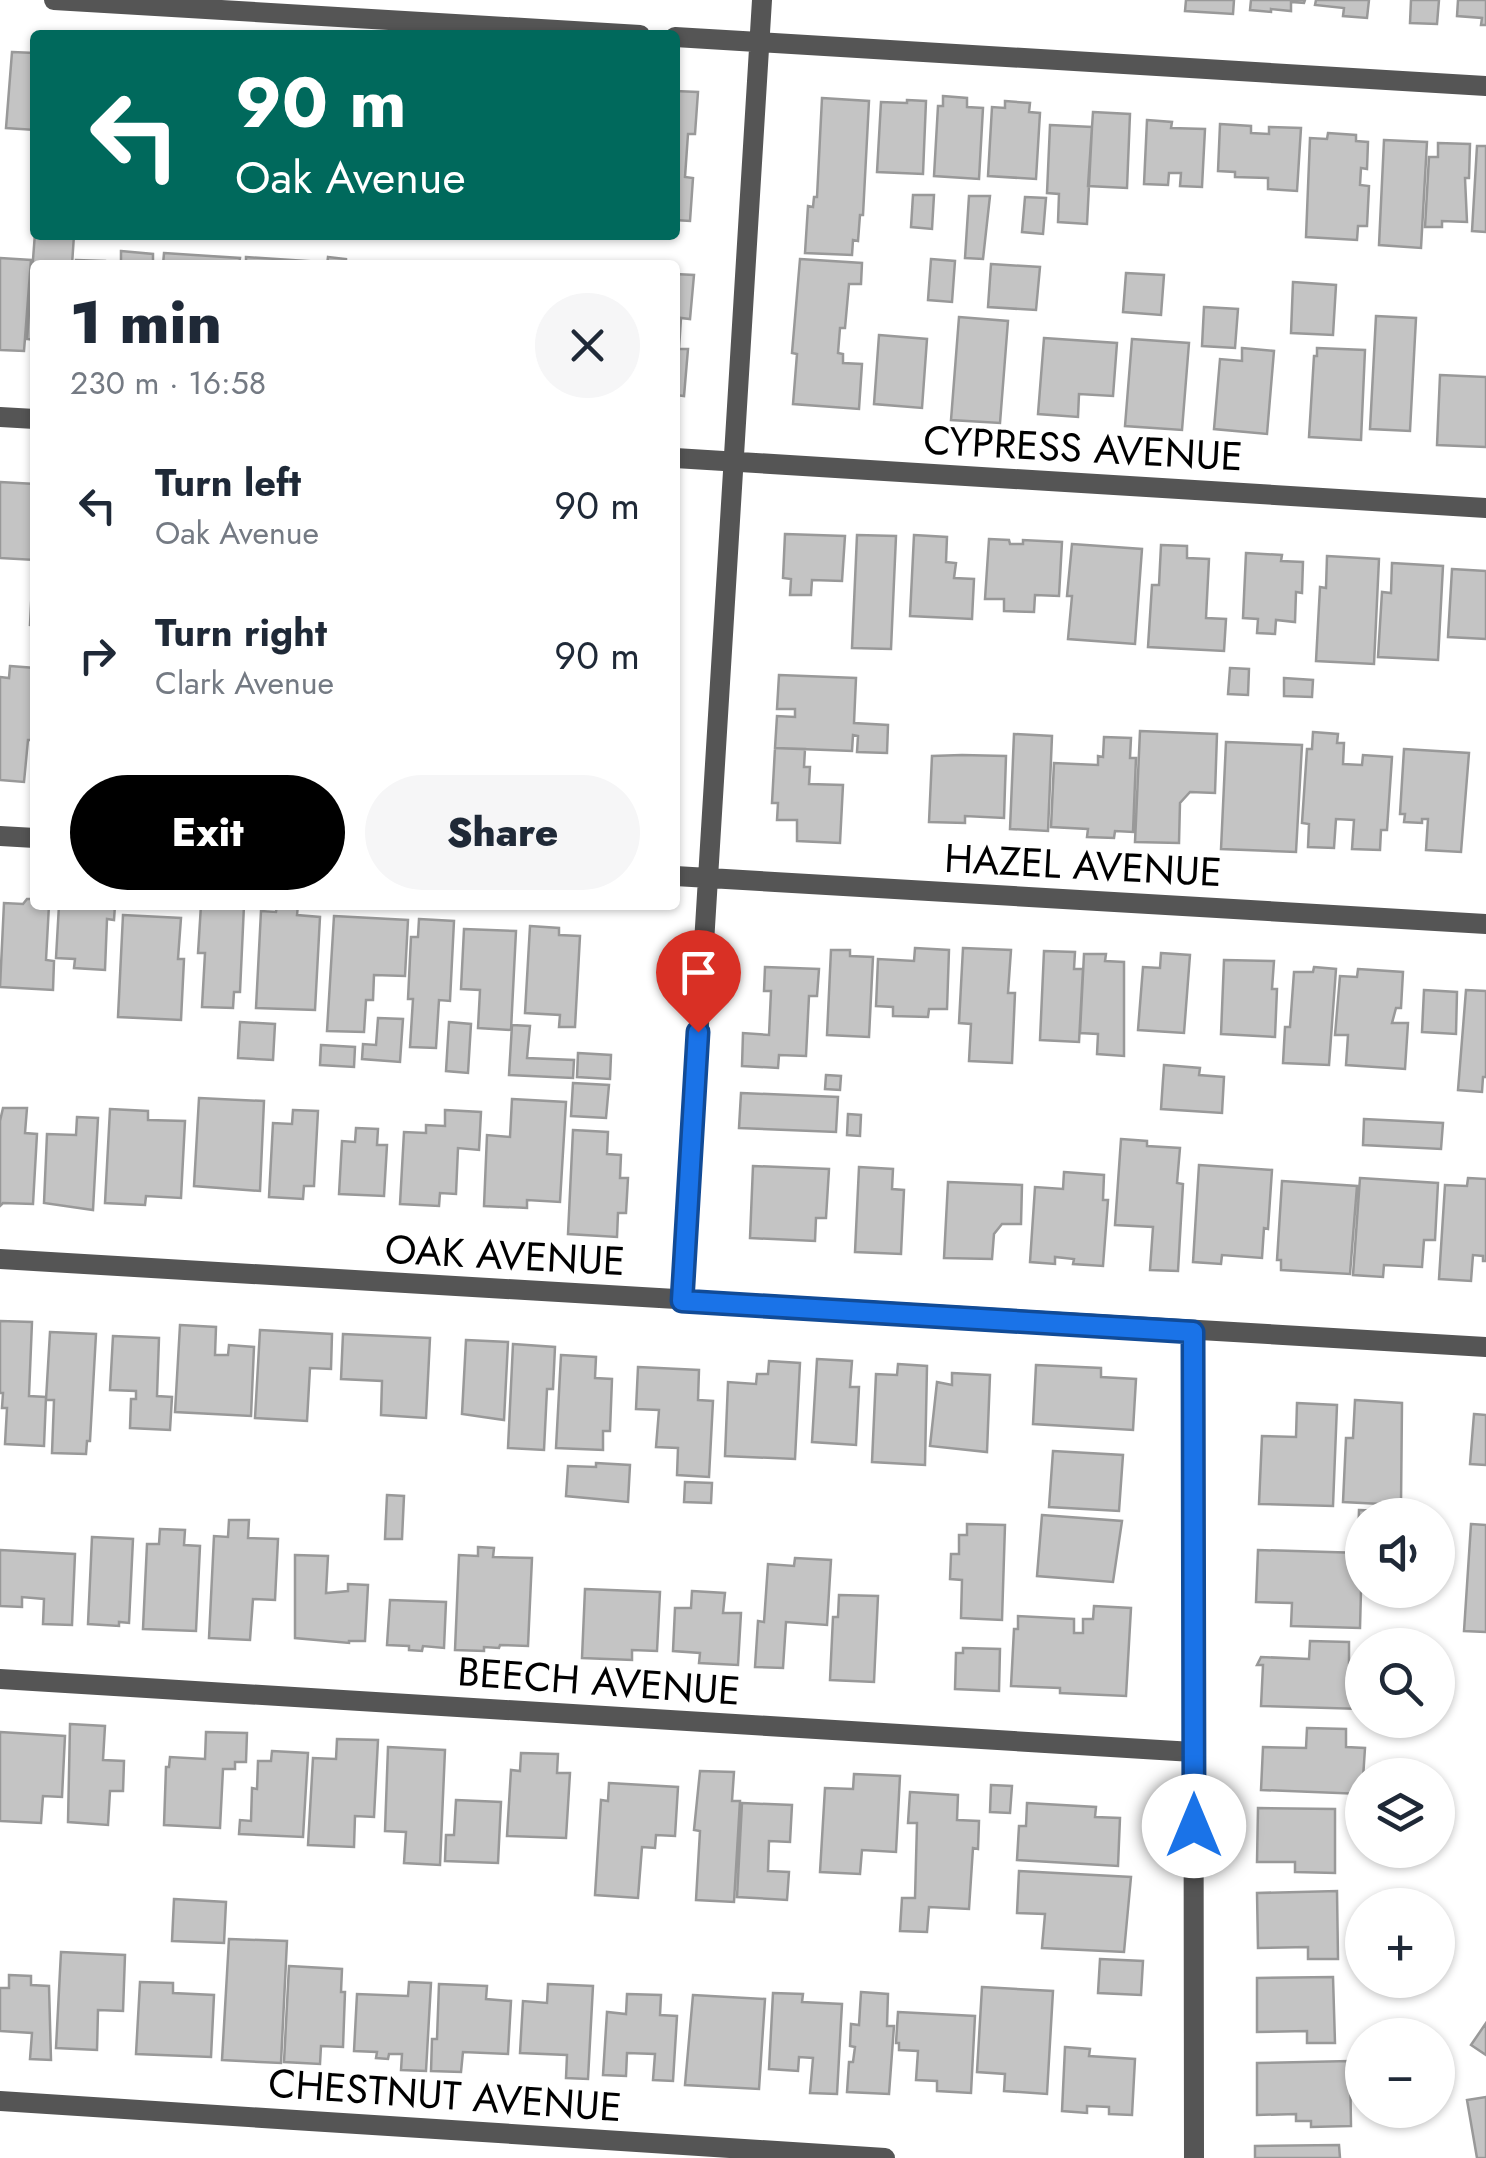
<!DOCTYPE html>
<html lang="en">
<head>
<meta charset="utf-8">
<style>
	:root { --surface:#fff; --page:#f6f6f7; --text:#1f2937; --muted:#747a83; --accent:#000 }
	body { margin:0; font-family:Jost,sans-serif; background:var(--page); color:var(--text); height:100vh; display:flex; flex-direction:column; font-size:38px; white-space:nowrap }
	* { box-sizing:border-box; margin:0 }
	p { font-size:32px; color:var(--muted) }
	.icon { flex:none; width:55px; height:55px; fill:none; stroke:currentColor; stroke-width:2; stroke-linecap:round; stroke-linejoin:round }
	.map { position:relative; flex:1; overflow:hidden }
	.details { position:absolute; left:30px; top:260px; width:650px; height:650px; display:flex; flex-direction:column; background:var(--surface); border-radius:10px; box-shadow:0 2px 8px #0004 }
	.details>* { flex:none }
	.top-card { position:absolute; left:30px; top:30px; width:650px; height:210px; border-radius:10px; box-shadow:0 2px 8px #0004; background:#00695c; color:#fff; overflow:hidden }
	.controls { position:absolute; left:1345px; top:1498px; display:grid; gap:20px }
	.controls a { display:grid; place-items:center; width:110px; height:110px; border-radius:50%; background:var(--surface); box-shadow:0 2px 8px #0004; font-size:50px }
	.pin { position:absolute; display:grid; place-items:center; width:85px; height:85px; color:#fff; margin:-102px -42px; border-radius:50% 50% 50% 0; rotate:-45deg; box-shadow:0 0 10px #0007 }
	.pin .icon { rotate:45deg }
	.me { position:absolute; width:110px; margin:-55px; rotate:0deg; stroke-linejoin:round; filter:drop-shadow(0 0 8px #0008) }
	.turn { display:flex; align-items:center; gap:35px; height:210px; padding:0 40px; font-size:45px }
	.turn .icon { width:130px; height:130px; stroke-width:2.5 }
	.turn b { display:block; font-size:70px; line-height:85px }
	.round { display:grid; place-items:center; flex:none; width:105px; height:105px; border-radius:52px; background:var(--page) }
	.overview { display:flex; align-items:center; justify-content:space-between; height:170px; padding:0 40px }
	h1 { font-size:60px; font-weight:800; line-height:75px }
	.cta { display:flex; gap:20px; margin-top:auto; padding:20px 40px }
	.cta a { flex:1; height:115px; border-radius:60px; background:var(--accent); color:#fff; font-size:40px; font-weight:800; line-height:115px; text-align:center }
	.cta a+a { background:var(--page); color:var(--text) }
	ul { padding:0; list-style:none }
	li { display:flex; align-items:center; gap:30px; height:150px; padding:0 40px }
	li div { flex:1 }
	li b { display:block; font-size:38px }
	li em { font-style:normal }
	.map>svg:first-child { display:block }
	.building { fill:#c4c4c4; stroke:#999; stroke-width:2.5 }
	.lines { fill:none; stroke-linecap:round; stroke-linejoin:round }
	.minor { stroke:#555; stroke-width:20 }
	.route-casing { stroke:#114b97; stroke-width:25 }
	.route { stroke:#1a73e8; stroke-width:18 }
	.labels { text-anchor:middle; stroke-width:8; stroke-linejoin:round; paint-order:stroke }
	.street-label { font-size:40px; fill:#000; stroke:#fff }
</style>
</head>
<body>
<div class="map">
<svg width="1486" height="2158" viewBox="0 0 1486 2158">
	<rect width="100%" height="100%" fill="#fff"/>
	<!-- building -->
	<path class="building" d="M1186 0H1234L1233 14 1185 11Z
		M1251 0H1305L1304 3 1291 2V11L1271 9V12L1250 10Z
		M1316 0H1369L1367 18 1343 16 1344 8 1315 5Z
		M1411 0H1439L1437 24 1410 23Z
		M1458 0H1486V25H1481L1482 18 1457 16Z
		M12 52 35 53V130L6 128Z
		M675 91 698 92 695 134H688L685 177 693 178 690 221 675 220Z
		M943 96 967 98V107L983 108 979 179 934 176 938 106H943Z
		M822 98 869 101 863 215H860L858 241 853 240 852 255 805 253 808 206 813 207 814 197H817Z
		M907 100 926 101 923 174 877 172 881 102 907 103Z
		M1005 101 1030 103 1029 112 1040 113 1036 179 988 176 992 107 1005 108Z
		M1093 112 1130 114 1127 188 1088 186Z
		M1147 120 1172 122 1171 128 1205 129 1202 187 1180 186 1181 173H1169L1168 185 1144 184Z
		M1220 124 1251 126V133L1269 134V127L1301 128 1297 191 1268 189V178L1235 177V172L1218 171Z
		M1050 125 1092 127 1087 224 1058 222 1059 194 1047 193Z
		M1328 133 1356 135V141L1368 142 1367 169 1361 168 1360 185 1369 186 1367 226H1358L1357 240 1306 237 1310 138 1327 139Z
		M1384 140 1427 142 1421 248 1379 245Z
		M1438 143 1470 144 1469 178H1465L1467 222 1442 221V227H1425L1429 157H1438Z
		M1477 146H1486V232L1472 231Z
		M913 195H934L932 229 911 227Z
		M969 196H990L983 259 965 258Z
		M1025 197 1046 198 1043 234 1022 232Z
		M35 233 74 235 72 265H35V340L27 339Z
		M121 251 153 254V265H121Z
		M164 253 240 258 239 265H163Z
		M246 257 321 262V265H246Z
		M328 257 346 259V265H327Z
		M0 258 31 260 24 351 0 350Z
		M800 259 862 263 861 284H849L845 328H840L838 353 843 354V363L862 364 859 409 793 404 797 354 792 353Z
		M931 259 955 261 952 302 928 300Z
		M76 260 105 261V265H76Z
		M991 264 1040 267 1036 310 988 307Z
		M1126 273 1164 275 1161 315 1123 312Z
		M675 274 694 275 690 319 681 318 679 349H688L684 396 675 395Z
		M1293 282 1336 285 1333 335 1291 333Z
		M1204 307 1238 309 1235 348 1202 346Z
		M1376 316 1416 318 1410 431 1370 429Z
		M959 317 1008 321 1000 423 951 420Z
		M879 335 927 339 922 408 874 404Z
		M1044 338 1117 343 1113 396 1079 394 1078 417 1038 414Z
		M1132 339 1189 343 1182 430 1125 426Z
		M1242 348 1274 351 1267 434 1214 429 1220 359 1242 361Z
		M1317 348 1365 350 1361 440 1309 437 1314 356H1317Z
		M1440 375 1486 377V447L1437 445Z
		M0 482 35 484V560L0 558Z
		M785 534 845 536 842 581 812 580 811 595H790L791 579 783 578Z
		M857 535 896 536 891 649 852 648Z
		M914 535 947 537 946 562 956 563 954 578 974 579 972 619 910 616Z
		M989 539 1009 540 1010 544H1023V540L1062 542 1059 596 1035 595 1034 612 1004 611V599H985Z
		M1072 544 1142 549 1135 644 1068 639 1072 596H1067Z
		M1161 545 1187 546V558L1209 559 1206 618 1226 619 1224 651 1148 647 1152 585H1159Z
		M1246 553 1282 555 1281 561 1303 562 1302 593 1296 592 1295 622 1276 620 1275 634 1257 633 1258 619 1243 618Z
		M1327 556 1379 559 1374 664 1316 661 1320 587 1326 588Z
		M1392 563 1443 566 1438 660 1378 657 1382 592 1391 593Z
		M1452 569 1486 571V639L1448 637Z
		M32 585H35V626L30 625Z
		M10 666 35 668V740H28L24 782 0 780V677L9 678Z
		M1230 668 1249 669 1248 695 1228 694Z
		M779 675 856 678 854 723 888 725 887 753 857 752 858 736 853 735 852 751 775 748 777 716 795 717V709H777Z
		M1284 678 1313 680 1312 697 1284 696Z
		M1140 731 1217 734 1215 793 1190 792 1180 803 1179 843 1135 842Z
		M1313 732 1338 734 1337 743H1344L1343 764 1362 765 1363 755 1392 757 1387 830H1381L1380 850 1352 849 1354 820 1336 819 1334 848 1308 847 1309 824 1302 823 1307 749H1312Z
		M1014 734 1052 736 1048 831 1010 829Z
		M1104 737 1131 738 1130 758H1136L1133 832 1115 831 1114 838 1087 837 1088 829 1051 827 1054 763 1098 765V756L1103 757Z
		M1226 742 1302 745 1296 852 1221 849Z
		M775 748 805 749 804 767H810L809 784 843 785 840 843 797 841V820H777L778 803H772Z
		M1404 749 1469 753 1461 852 1426 850 1428 819H1422V823L1404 822 1405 814H1400Z
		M962 755 1006 756 1004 818 965 816V823L929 822 932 756Z
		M27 899H35V905H49L46 960 54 961 53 990 0 987 4 903 23 904Z
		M59 905H115L114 920 107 919 105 970 74 968 75 959 56 958Z
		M201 905H244L240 992H234L233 1008 202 1007 205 953H198Z
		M277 905H298L297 915 320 917 315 1010 256 1008 261 911 276 912Z
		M123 915 181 918 178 959H184L181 1020 118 1017Z
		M334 916 408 920 405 976 374 975 373 1000H366L364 1032 327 1031Z
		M419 919 454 921 450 1001 439 1000 436 1048 410 1047 413 999H408L411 937H418Z
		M530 926 559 928V935L580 936 575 1027H559L560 1015 525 1013Z
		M464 929 516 931 511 1030 478 1028 480 990 461 989Z
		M915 948 949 950 947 1009H929L928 1017 893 1016V1007L876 1006 878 959 914 961Z
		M963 948 1011 950 1008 993H1015L1012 1063 969 1061 971 1024 959 1023Z
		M831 950H850V956L873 957 869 1037 827 1035Z
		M1044 951 1075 952 1074 969H1083L1079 1042 1040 1040Z
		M1161 953 1190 955 1184 1033 1138 1030 1143 967 1160 968Z
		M1084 954H1106L1105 961 1124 962V1056L1097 1054 1098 1034 1080 1033Z
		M1224 960 1274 961 1272 989H1277L1275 1037 1221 1034Z
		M765 967 819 969 817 996H809L806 1056 779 1055 778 1068 742 1066 743 1033 769 1035 771 991H764Z
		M1314 967 1336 969 1329 1065 1283 1063 1285 1027H1290L1294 972H1313Z
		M1358 969 1403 972 1401 1008H1396L1392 1023H1408L1405 1069 1346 1065 1348 1035H1335L1340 976 1357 977Z
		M1424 990 1457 992 1456 1034 1422 1032Z
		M1466 990 1486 991V1077H1483L1482 1092 1458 1090Z
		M378 1018 403 1019 400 1062 362 1059 363 1044 376 1045Z
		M240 1022 275 1024 273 1060 238 1058Z
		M449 1022 471 1024 468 1073 446 1071Z
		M512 1025 530 1026 527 1058 574 1060 573 1078 509 1075Z
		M321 1045 355 1047 354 1067 320 1065Z
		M578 1053 611 1055 610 1079 577 1077Z
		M1164 1065 1200 1068 1199 1075 1224 1077 1222 1113 1161 1109Z
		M826 1075 841 1076 840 1090 825 1089Z
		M573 1083 609 1085 606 1118 571 1116Z
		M741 1093 838 1097 836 1132 739 1128Z
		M199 1098 264 1101 260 1191 194 1186Z
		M512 1099 566 1102 560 1202 527 1200V1208L484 1206 487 1135 510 1137Z
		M3 1108H27L25 1133 37 1134 33 1204 3 1203 0 1206V1121Z
		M110 1109 148 1111V1120L185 1121 181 1198 146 1196 145 1205 105 1203Z
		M293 1110 318 1111 314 1186H304L303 1199 269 1197 273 1123 292 1124Z
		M445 1110 481 1112 479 1150 458 1148 456 1194 440 1193 439 1206 400 1204 404 1132 426 1133V1125L445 1126Z
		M848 1114 861 1115 860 1136 847 1135Z
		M77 1117 98 1118 93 1210 44 1203 47 1134 76 1135Z
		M1364 1119 1443 1123 1441 1149 1363 1145Z
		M356 1128 378 1129 377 1145H387L384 1196 339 1194 342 1141 355 1142Z
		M573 1130 608 1132 607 1154 621 1155 620 1178H628L626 1213H618L617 1237 568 1234Z
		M1121 1139 1147 1141V1146L1180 1148 1177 1183 1183 1184 1178 1271 1150 1270 1153 1227 1115 1225Z
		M1199 1165 1272 1170 1268 1229 1264 1228 1262 1258 1222 1255 1221 1264 1193 1262Z
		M753 1166 829 1169 826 1218H816L815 1241 750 1238Z
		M859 1167 893 1169 892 1189 904 1190 901 1254 855 1252Z
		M1064 1172 1104 1175 1103 1200H1108L1103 1266 1073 1264 1074 1259 1055 1257V1264L1030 1262 1035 1187 1063 1189Z
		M1360 1178 1438 1183 1435 1240H1424L1422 1267 1384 1265 1383 1277 1353 1275Z
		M1468 1178 1486 1179V1261H1483V1256L1473 1255 1471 1281 1439 1279 1445 1185 1467 1186Z
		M1282 1181 1357 1186 1350 1274 1281 1270V1260H1277Z
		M948 1182 1022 1185 1021 1224H1002L994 1234 992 1259 944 1258Z
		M0 1321 32 1322 29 1396 46 1397 44 1446 5 1444 7 1408H2L3 1393H0Z
		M180 1325 216 1327 215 1355H228L229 1345 254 1347 251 1416 175 1412Z
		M260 1330 332 1334 331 1369 310 1368 307 1421 255 1418Z
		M50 1332 96 1334 90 1441H87L86 1454 52 1453 54 1400H46Z
		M343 1334 430 1338 426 1418 381 1415 382 1381 341 1379Z
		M113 1336 159 1338 157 1396 172 1397 170 1430 130 1428 131 1399H136V1391L110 1390Z
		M466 1340 508 1342 504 1420 462 1414Z
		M513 1344 555 1347 553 1389H547L544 1450 508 1448Z
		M561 1355 596 1357 595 1378 612 1379 610 1431H603V1450L556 1448Z
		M817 1359 852 1361 850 1387H859L856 1445 812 1442Z
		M769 1361 800 1363 795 1459 725 1456 728 1382 756 1384 757 1374H768Z
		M898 1364 927 1366 925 1465 872 1462 876 1374 897 1375Z
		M1036 1365 1101 1368V1377L1136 1379 1133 1430 1033 1424Z
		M638 1367 699 1370 698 1400 713 1401 709 1477 677 1475 678 1448 656 1447 659 1410 636 1409Z
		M952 1373 990 1375 987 1452 930 1446 937 1382 952 1385Z
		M1355 1400 1402 1403 1401 1505 1343 1502 1346 1438H1353Z
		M1297 1403 1337 1405 1333 1506 1259 1504 1262 1436 1296 1437Z
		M1474 1414 1486 1415V1465L1470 1464Z
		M1053 1451 1123 1455 1119 1511 1049 1507Z
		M596 1463 630 1465 628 1502 566 1496 568 1466 596 1467Z
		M685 1482 712 1483 711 1503 684 1502Z
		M387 1495 404 1496 402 1539H385Z
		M1359 1510 1382 1511V1515H1362V1544H1358Z
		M1042 1515 1122 1521 1113 1582 1037 1576Z
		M229 1520H249L248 1538 278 1539 275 1600 253 1599 250 1640 209 1638 214 1536 228 1537Z
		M967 1524 1005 1525 1002 1620 961 1618 962 1580 950 1579 951 1554H959V1535H967Z
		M1471 1524 1486 1525V1632L1464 1631Z
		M160 1529 185 1530 184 1545 200 1546 196 1631 143 1629 147 1544H159Z
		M92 1537 133 1539 129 1623 119 1622V1626L88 1624Z
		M478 1547 494 1548 493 1557 532 1558 528 1646 500 1645 499 1648 484 1647V1651L455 1650 459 1555 478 1556Z
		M0 1550 75 1554 72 1625 43 1624 44 1599 22 1597V1607L0 1606Z
		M1258 1550 1362 1553 1360 1628 1291 1626 1292 1603 1256 1602Z
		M295 1555 328 1556 326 1593 348 1591V1584L368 1585 365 1641H349V1643L295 1638Z
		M795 1558 831 1560 827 1625 786 1622 783 1668 755 1667 758 1621 764 1622 768 1564 794 1566Z
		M585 1589 660 1592 657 1651 632 1650V1660L582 1658Z
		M692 1591 725 1593 723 1613H741L738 1665 699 1663 700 1653 673 1651 675 1608H691Z
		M839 1595 878 1596 874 1682 830 1680 833 1617H838Z
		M390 1600 446 1602 444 1648 423 1646 422 1651 409 1650V1646L387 1645Z
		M1094 1606 1131 1608 1126 1696 1060 1693V1688L1011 1686 1014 1629H1018V1616L1074 1619V1633H1083V1619H1093Z
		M1310 1641 1349 1642V1663H1362V1709L1261 1706 1263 1665H1257L1261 1657 1309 1659Z
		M963 1648 1000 1649 999 1691 955 1689 956 1653H963Z
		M70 1724 105 1726 103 1760 124 1761 123 1791H110L108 1825 68 1822Z
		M1307 1728 1346 1729V1747L1365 1748 1362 1794 1261 1790 1263 1747 1306 1748Z
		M0 1732 65 1736 62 1797 43 1796 41 1823 0 1821Z
		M206 1732 247 1733 246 1762H235V1769H223L220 1828 164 1825 166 1767H169L170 1757 205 1759Z
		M337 1739 378 1740 374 1817 355 1816 354 1847 308 1845 313 1758 336 1759Z
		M388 1747 445 1750 440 1865 404 1863 406 1832 385 1831Z
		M272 1751 308 1753 303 1837 239 1834 240 1820 251 1821 252 1788 257 1789 258 1761H271Z
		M521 1753 558 1754 557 1773H570L566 1838 507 1836 511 1770 520 1771Z
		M700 1771 734 1772 732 1801H740L734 1902 696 1900 700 1831 694 1830Z
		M854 1774 900 1776 896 1852 862 1850 860 1874 820 1872 825 1788 853 1789Z
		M609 1783 678 1787 675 1836 656 1835 655 1848 642 1847 638 1898 595 1895 601 1800 608 1801Z
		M991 1785 1012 1786 1010 1813 990 1812Z
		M910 1792 958 1795 957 1820 979 1821 978 1849 973 1848 969 1909 929 1907 927 1932 900 1931 902 1898H915L917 1823H908Z
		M456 1800 501 1802 498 1863 445 1861 446 1835H454Z
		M742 1803 792 1805 790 1842 769 1841 768 1871 789 1872 787 1900 737 1897Z
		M1027 1803 1096 1807 1095 1817 1120 1818 1118 1866 1017 1860 1019 1826H1026Z
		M1258 1808 1335 1809V1873L1295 1872V1862H1257Z
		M1019 1871 1131 1877 1124 1952 1042 1948 1045 1914 1017 1913Z
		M1337 1891 1338 1959H1308V1947L1258 1948 1257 1893Z
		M174 1899 226 1902 224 1943 172 1941Z
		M229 1939 287 1941 281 2063 222 2060Z
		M61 1952 125 1955 123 2011 98 2010 97 2050 56 2048Z
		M1100 1959 1143 1961 1141 1995 1098 1993Z
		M289 1966 342 1969 341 1992H345L343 2047 321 2046 320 2064 284 2062Z
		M9 1975 31 1976V1985L49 1986 51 2060 30 2059 32 2033 0 2031V1988H9Z
		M1333 1977 1335 2043H1307V2031L1257 2032V1978Z
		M140 1982 173 1983V1993L214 1995 211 2057 136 2054Z
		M409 1982 431 1983 426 2071 401 2070 402 2054H389L388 2059 376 2058 377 2052 354 2051 357 1994 408 1996Z
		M439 1984 487 1986 486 1999 511 2001 508 2054 463 2052 461 2072 431 2071 432 2039H437Z
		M548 1984 593 1986 588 2079 566 2078 567 2055 520 2053 523 2001 547 2003Z
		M982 1987 1053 1991 1047 2094 1004 2091 1005 2074 977 2072Z
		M861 1992 888 1994 887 2026H894L889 2094 847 2092 849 2062H853L855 2047 850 2046 851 2024 859 2025Z
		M773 1993 803 1994 802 2002 842 2004 837 2094 810 2093 813 2058 799 2057 798 2071 769 2069Z
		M627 1994 661 1995 660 2015 677 2016 673 2081 653 2080 655 2054 627 2053 626 2076 603 2075 607 2012 626 2014Z
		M693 1995 765 1999 759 2089 685 2085Z
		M898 2012 975 2016 971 2093 937 2091V2081L916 2080 918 2051 899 2050V2043H896Z
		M1486 2023V2055L1471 2045Z
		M1065 2047 1090 2049 1089 2056 1135 2059 1132 2115 1109 2114V2107L1087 2106V2113L1062 2111Z
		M1350 2061 1351 2126 1311 2127V2121H1296V2114L1257 2115V2063Z
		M1486 2097V2158H1477L1467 2100Z
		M1339 2145 1340 2158H1255V2146Z"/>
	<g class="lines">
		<!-- minor -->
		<path class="minor" d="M54 0 640 35
			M675 37 1486 86
			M0 417 35 419
			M675 458 1486 508
			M0 836 35 838
			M675 876 1486 924
			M0 1259 1486 1347
			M682 1301 762 0
			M1193 1332 1194 2158
			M0 1679 1193 1752
			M0 2101 885 2158"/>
	</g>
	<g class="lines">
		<defs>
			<path id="route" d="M698 1032 682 1301 1193 1332 1194 1826"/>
		</defs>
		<!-- route casing -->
		<use href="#route" class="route-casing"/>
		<!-- route -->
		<use href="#route" class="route"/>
	</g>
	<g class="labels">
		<!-- street labels -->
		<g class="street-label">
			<text transform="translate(1083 448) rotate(3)" y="14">CYPRESS AVENUE</text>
			<text transform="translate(1083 865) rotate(3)" y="14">HAZEL AVENUE</text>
			<text transform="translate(505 1255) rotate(3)" y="14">OAK AVENUE</text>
			<text transform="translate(599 1681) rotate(4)" y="14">BEECH AVENUE</text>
			<text transform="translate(445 2095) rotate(4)" y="14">CHESTNUT AVENUE</text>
		</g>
	</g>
</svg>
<div class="controls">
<a><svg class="icon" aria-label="sound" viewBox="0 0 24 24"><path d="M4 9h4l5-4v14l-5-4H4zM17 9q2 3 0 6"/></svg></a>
<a><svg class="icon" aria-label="search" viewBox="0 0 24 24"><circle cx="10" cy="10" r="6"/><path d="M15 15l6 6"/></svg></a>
<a><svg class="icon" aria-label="layers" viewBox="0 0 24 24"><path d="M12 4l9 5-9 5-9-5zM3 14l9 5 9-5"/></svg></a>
<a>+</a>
<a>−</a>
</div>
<div class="pin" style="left:698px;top:1032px;background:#d93025"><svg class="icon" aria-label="arrive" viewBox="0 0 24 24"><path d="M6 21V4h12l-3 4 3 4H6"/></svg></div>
<svg class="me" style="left:1194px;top:1826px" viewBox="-20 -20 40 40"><circle r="19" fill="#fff"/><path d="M0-13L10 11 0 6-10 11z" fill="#1a73e8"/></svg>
<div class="top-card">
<div class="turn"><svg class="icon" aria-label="left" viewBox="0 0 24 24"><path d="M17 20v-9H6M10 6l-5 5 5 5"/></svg><div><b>90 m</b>Oak Avenue</div></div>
</div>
<section class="details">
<div class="overview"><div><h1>1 min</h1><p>230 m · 16:58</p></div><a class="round"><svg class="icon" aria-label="close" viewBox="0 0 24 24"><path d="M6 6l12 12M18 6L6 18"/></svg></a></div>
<ul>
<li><svg class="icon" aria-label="left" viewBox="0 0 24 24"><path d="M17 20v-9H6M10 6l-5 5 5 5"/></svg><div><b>Turn left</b><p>Oak Avenue</p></div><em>90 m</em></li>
<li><svg class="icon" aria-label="right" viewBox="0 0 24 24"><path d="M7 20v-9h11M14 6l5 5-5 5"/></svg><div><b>Turn right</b><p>Clark Avenue</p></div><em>90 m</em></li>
</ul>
<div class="cta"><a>Exit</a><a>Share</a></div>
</section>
</div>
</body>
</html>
